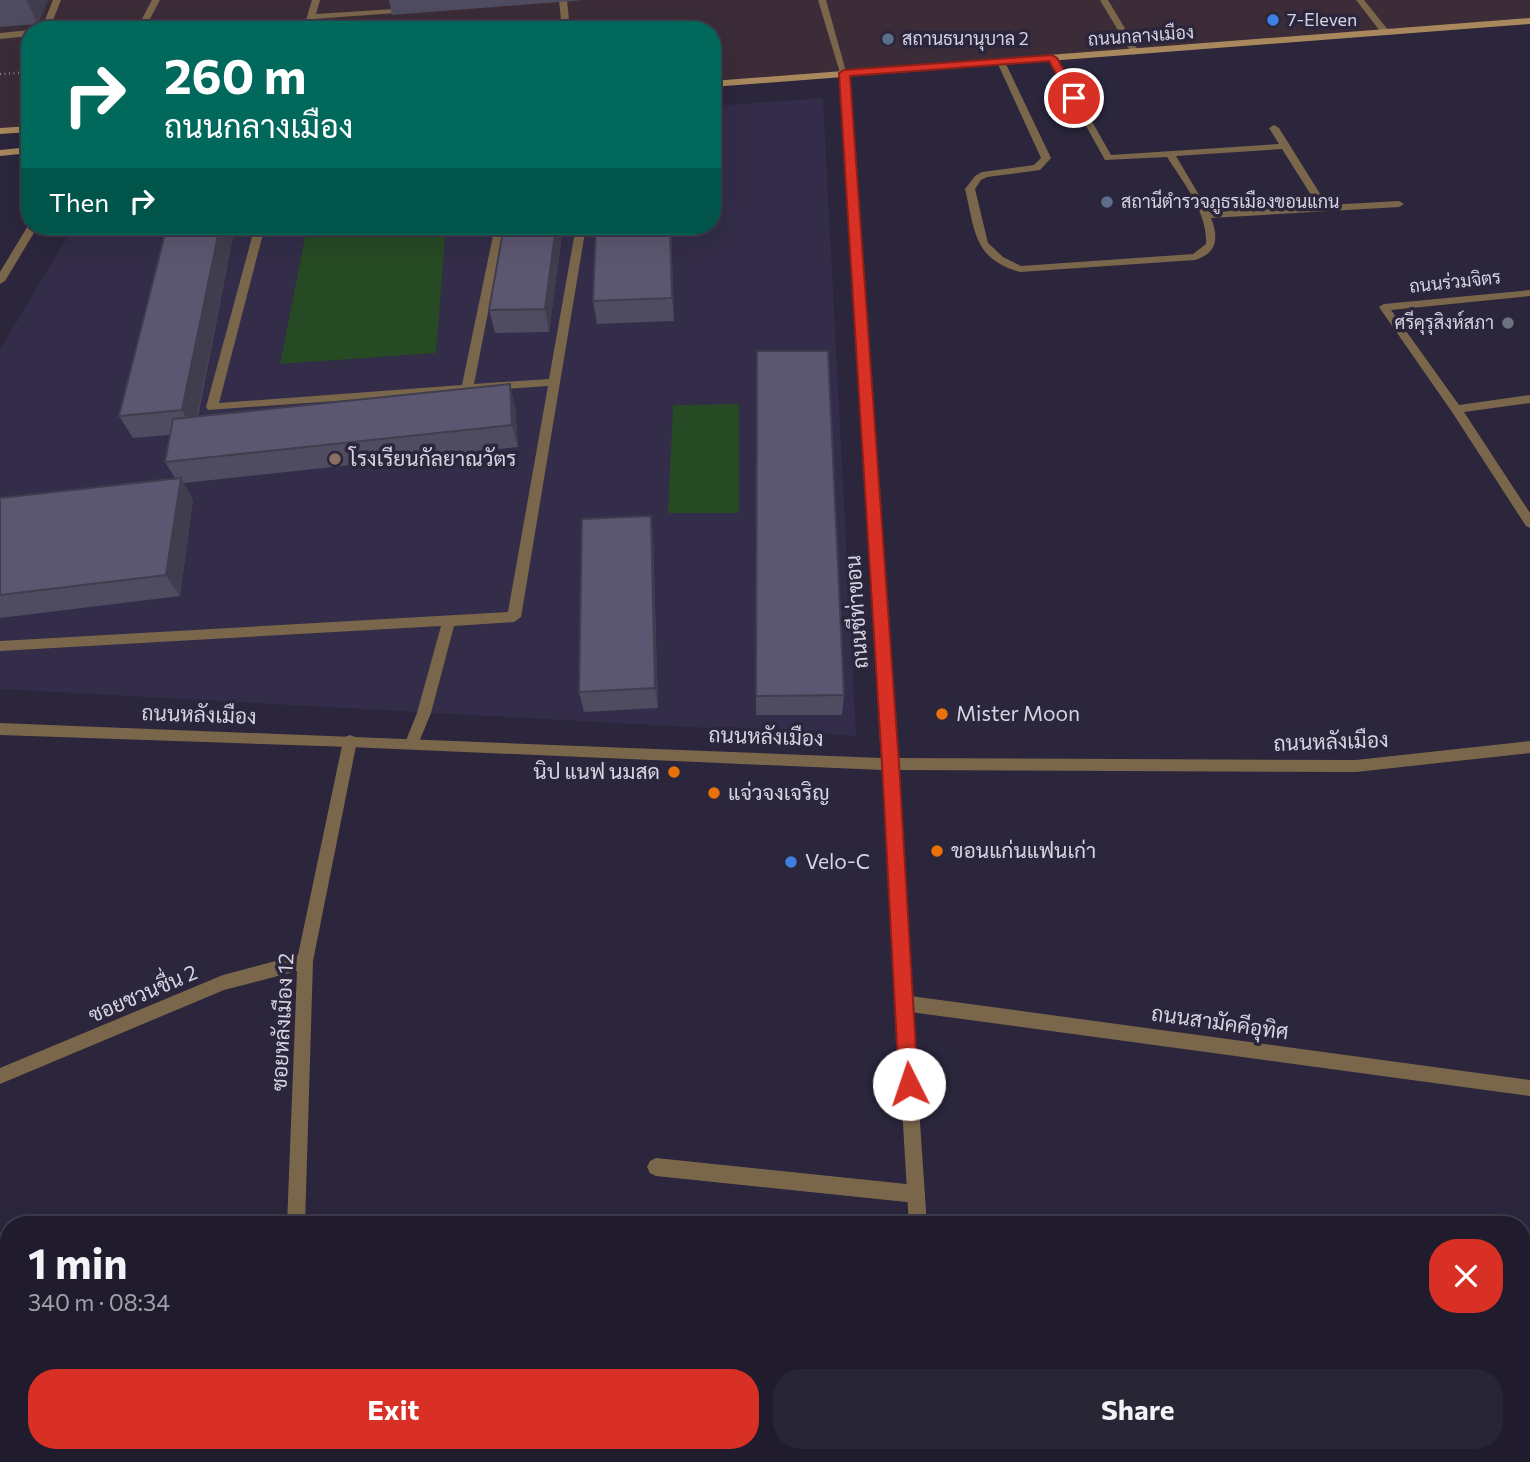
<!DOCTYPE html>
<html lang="en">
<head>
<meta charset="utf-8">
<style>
	:root { --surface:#201c2d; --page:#282535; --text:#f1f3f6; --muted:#a2a1aa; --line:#3d3a49; --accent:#d93025 }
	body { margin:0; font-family:Commissioner,Sarabun,sans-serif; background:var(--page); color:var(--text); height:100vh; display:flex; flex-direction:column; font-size:26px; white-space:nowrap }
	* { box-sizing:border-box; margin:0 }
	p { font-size:23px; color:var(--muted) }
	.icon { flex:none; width:38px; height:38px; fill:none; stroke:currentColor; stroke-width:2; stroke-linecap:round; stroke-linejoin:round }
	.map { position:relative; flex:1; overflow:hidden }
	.panel { position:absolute; left:0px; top:1216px; width:1531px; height:247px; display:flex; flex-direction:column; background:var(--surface); border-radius:28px 28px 0 0; box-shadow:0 7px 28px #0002,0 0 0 2px var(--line) }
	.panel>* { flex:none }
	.banner { position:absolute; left:21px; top:21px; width:700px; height:214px; border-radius:28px; box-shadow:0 7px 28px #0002,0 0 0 2px var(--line); background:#00695c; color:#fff; overflow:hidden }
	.pin { position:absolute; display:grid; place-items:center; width:60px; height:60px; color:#fff; margin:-30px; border:4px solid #fff; border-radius:50%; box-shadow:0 2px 7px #0007 }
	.me { position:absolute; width:77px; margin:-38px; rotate:356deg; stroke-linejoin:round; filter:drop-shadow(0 0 5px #0008) }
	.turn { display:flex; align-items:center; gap:24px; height:147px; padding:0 28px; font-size:32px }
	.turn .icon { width:91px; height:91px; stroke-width:2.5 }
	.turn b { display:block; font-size:49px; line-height:60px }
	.then { display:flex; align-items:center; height:66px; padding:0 28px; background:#0003; gap:14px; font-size:26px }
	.round { display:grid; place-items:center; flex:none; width:74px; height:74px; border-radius:28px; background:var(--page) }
	.summary { display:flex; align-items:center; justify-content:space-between; height:119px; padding:0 28px }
	h1 { font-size:42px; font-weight:700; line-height:52px }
	.button { display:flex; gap:14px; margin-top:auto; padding:14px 28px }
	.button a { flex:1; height:80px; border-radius:28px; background:var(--accent); color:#fff; font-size:28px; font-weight:700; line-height:80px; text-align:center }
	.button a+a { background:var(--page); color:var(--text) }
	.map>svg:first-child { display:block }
	.commercial { fill:#3b2c38 }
	.built { fill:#332d49 }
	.green { fill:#264a24 }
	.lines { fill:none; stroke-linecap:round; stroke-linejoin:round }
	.path { stroke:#848093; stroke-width:2.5; stroke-dasharray:1 3.5; stroke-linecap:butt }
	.service { fill:#7a674b; fill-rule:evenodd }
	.pedestrian { fill:#7a674b; fill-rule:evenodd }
	.minor { fill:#7a674b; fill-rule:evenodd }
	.tertiary { fill:#7a674b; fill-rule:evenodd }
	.secondary { fill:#a8885c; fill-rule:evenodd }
	.wall { fill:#4f4b60 }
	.shaded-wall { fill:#403d4e }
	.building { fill:#5c5770; stroke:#403d4e; stroke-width:2 }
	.route { fill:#d93025; stroke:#8d1f18; stroke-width:2 }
	.shop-dot { fill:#3f7fe0; stroke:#2b263c; stroke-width:2.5 }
	.service-dot { fill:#5c6f8a; stroke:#2b263c; stroke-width:2.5 }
	.worship-dot { fill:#6b7280; stroke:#2b263c; stroke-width:2.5 }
	.education-dot { fill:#8d6e63; stroke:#2b263c; stroke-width:2.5 }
	.food-dot { fill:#e8710a; stroke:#2b263c; stroke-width:2.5 }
	.labels { text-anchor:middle; stroke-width:7; stroke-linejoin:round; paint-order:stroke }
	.far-poi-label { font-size:18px; fill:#d6d3e2; stroke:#2b263c; text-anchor:start }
	.far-street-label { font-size:18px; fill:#d6d3e2; stroke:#2b263c }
	.poi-label { font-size:21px; fill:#d6d3e2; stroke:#2b263c; text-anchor:start }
	.street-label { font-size:21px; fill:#d6d3e2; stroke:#2b263c }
</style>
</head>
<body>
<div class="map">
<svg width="1530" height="1462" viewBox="0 0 1530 1462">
	<rect width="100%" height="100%" fill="#2b263c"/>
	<!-- commercial -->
	<path class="commercial" d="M0 0H1530V21L712 84V30H30V127L0 129Z"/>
	<!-- built -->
	<path class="built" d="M823 98 856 736 0 689V350L74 226H307L280 364 435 353 446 226H712V106Z"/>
	<!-- green -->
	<path class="green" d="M307 226H446L436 353 280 364Z
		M739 404V513H668L673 405Z"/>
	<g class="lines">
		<!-- path -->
		<path class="path" d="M0 74 30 72"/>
		<!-- service -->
		<path class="service" d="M53 0H61L49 30H41Z
			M30 30V36L0 39V33Z
			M1052 55 1056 58 1111 155 1279 144 1269 128 1274 125 1279 128 1327 205 1399 201 1404 204 1399 207 1211 218C1219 238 1217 253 1195 260L1020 272C973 259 975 230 965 189L975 176 982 172 1034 165 1041 158 997 62 1001 59 1005 62 1051 158 1040 170 987 177 981 180 975 189 988 243 1003 257 1021 266 1193 254 1206 244C1208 213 1183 182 1167 157L1105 160 1048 58ZM1282 149 1318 206 1209 212 1176 156Z
			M255 226H265L219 403 462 385 495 226H505L474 384 549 379 576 226H586L521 617 514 622 454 626 431 713 417 747H407L405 743 417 713 441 626 0 651V641L508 612 548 386 208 410 206 407Z"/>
		<!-- pedestrian -->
		<path class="pedestrian" d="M312 0H320L316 14 410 8 414 10 410 12 314 19 311 30H303Z
			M559 0H567L570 30H562Z
			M818 0H826L847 75 840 73Z
			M1100 0H1108L1139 52 1138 54H1132Z"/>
		<!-- minor -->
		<path class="minor" d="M1356 0H1364L1389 31V35H1383Z
			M1530 290V296L1391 310 1459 405 1530 395V403L1464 412 1530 513V528L1526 526 1452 412 1379 307 1384 304Z
			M350 735 355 737 357 741 313 961 305 1225H287L297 971 224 990 0 1084V1068L223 975 298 955 343 741 345 737Z
			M903 995 1530 1080V1096L903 1011 897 1009 895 1003 897 997Z
			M656 1158 916 1185 922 1188 925 1194 922 1200 916 1203 656 1176 650 1173 647 1167 650 1161Z"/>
		<!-- tertiary -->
		<path class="tertiary" d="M152 0H160L144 30H136Z
			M844 70 848 73 895 758 1356 760 1530 741V753L1356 772 896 770 927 1225H909L882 770 350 747 0 735V723L881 758 840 73Z
			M29 224 38 226 5 281 0 284V272Z
			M924 1454H944V1462H924Z"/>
		<!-- secondary -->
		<path class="secondary" d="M1530 18V24L712 87V81Z
			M30 126V132L0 134V128Z
			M30 147V153L0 156V150Z"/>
	</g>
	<!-- wall -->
	<path class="wall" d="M0 0H48L38 24 0 27Z
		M389 0H584L392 15Z
		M167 226H235L198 417 515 407 518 447 184 483 193 500 180 596 0 618V498L175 478 165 462 170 435 133 438 119 416Z
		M563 226 549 332 495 333 489 310Z
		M596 226H671L674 321 597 324 593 301Z
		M757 351 844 695 842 715H756Z
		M651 516 653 537 658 708 584 712 579 692Z"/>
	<!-- shaded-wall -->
	<path class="shaded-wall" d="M26 0H48L38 24Z
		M220 226H235L194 432 182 410Z
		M556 226H563L549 332 545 309Z
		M670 226H671L674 321 672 298Z
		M510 384 515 407 518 447 512 425Z
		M181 478 193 500 180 596 166 575Z
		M651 516 653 537 658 708 655 688Z"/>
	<!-- building -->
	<path class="building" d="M167 226H220L182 410 119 416Z
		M504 226H556L545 309 489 310Z
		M596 226H670L672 298 593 301Z
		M757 351H828L844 695 756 696Z
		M510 384 512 425 165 462 173 419Z
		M181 478 166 575 0 595V498Z
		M651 516 655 688 579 692 582 519Z"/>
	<!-- route -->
	<path class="route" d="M1052 55 1057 58 1079 98 1078 100H1071L1049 61 850 76 899 764 918 1084 915 1091 909 1094 902 1091 899 1084 882 764 839 73 844 70Z"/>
	<!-- markers -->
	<g class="shop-dot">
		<circle cx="1273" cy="20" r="7"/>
		<circle cx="791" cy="862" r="7"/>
	</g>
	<g class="service-dot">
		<circle cx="888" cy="39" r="7"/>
		<circle cx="1107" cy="202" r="7"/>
	</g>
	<circle class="worship-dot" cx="1508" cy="323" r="7"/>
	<circle class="education-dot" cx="335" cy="459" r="7"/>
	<g class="food-dot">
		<circle cx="942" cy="714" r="7"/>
		<circle cx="674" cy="772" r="7"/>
		<circle cx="714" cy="793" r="7"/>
		<circle cx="937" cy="851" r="7"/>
	</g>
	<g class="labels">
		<!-- far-poi labels -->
		<g class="far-poi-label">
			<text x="1287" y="26">7-Eleven</text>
			<text x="902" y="45">สถานธนานุบาล 2</text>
			<text x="1121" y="208">สถานีตำรวจภูธรเมืองขอนแกน</text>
			<text x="1494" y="329" text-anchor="end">ศรีคุรุสิงห์สภา</text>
		</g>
		<!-- far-street labels -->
		<g class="far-street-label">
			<text transform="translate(1141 36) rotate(-4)" y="6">ถนนกลางเมือง</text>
			<text transform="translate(1455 282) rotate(-6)" y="6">ถนนร่วมจิตร</text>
		</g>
		<!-- poi labels -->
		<g class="poi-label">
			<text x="349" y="466">โรงเรียนกัลยาณวัตร</text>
			<text x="956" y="721">Mister Moon</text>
			<text x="660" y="779" text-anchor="end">นิป แนฟ นมสด</text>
			<text x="728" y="800">แจ่วจงเจริญ</text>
			<text x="951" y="858">ขอนแก่นแฟนเก่า</text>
			<text x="805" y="869">Velo-C</text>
		</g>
		<!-- street labels -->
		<g class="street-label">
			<text transform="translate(857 612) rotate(-94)" y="7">ถนนชีท่าขอน</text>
			<text transform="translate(199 715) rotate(2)" y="7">ถนนหลังเมือง</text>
			<text transform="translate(766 737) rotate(2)" y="7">ถนนหลังเมือง</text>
			<text transform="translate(1331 742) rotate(-2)" y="7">ถนนหลังเมือง</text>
			<text transform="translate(143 994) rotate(-23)" y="7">ซอยชวนชื่น 2</text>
			<text transform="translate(283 1022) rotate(-87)" y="7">ซอยหลังเมือง 12</text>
			<text transform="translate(1220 1023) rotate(8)" y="7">ถนนสามัคคีอุทิศ</text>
		</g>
	</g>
</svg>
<div class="pin" style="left:1074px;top:98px;background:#d93025"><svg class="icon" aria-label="arrive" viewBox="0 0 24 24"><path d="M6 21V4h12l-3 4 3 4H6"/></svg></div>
<svg class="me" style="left:909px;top:1084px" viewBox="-20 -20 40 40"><circle r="19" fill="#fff"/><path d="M0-13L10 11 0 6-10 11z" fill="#d93025"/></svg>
<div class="banner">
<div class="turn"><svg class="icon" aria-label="right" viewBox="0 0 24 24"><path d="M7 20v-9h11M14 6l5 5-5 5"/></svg><div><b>260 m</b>ถนนกลางเมือง</div></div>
<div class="then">Then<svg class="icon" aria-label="right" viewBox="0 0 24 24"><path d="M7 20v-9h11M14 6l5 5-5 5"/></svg></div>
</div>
<section class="panel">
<div class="summary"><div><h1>1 min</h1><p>340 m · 08:34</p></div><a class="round" style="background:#d93025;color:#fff"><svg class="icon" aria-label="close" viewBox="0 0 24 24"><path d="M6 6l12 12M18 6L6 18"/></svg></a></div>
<div class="button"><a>Exit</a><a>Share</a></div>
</section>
</div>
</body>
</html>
